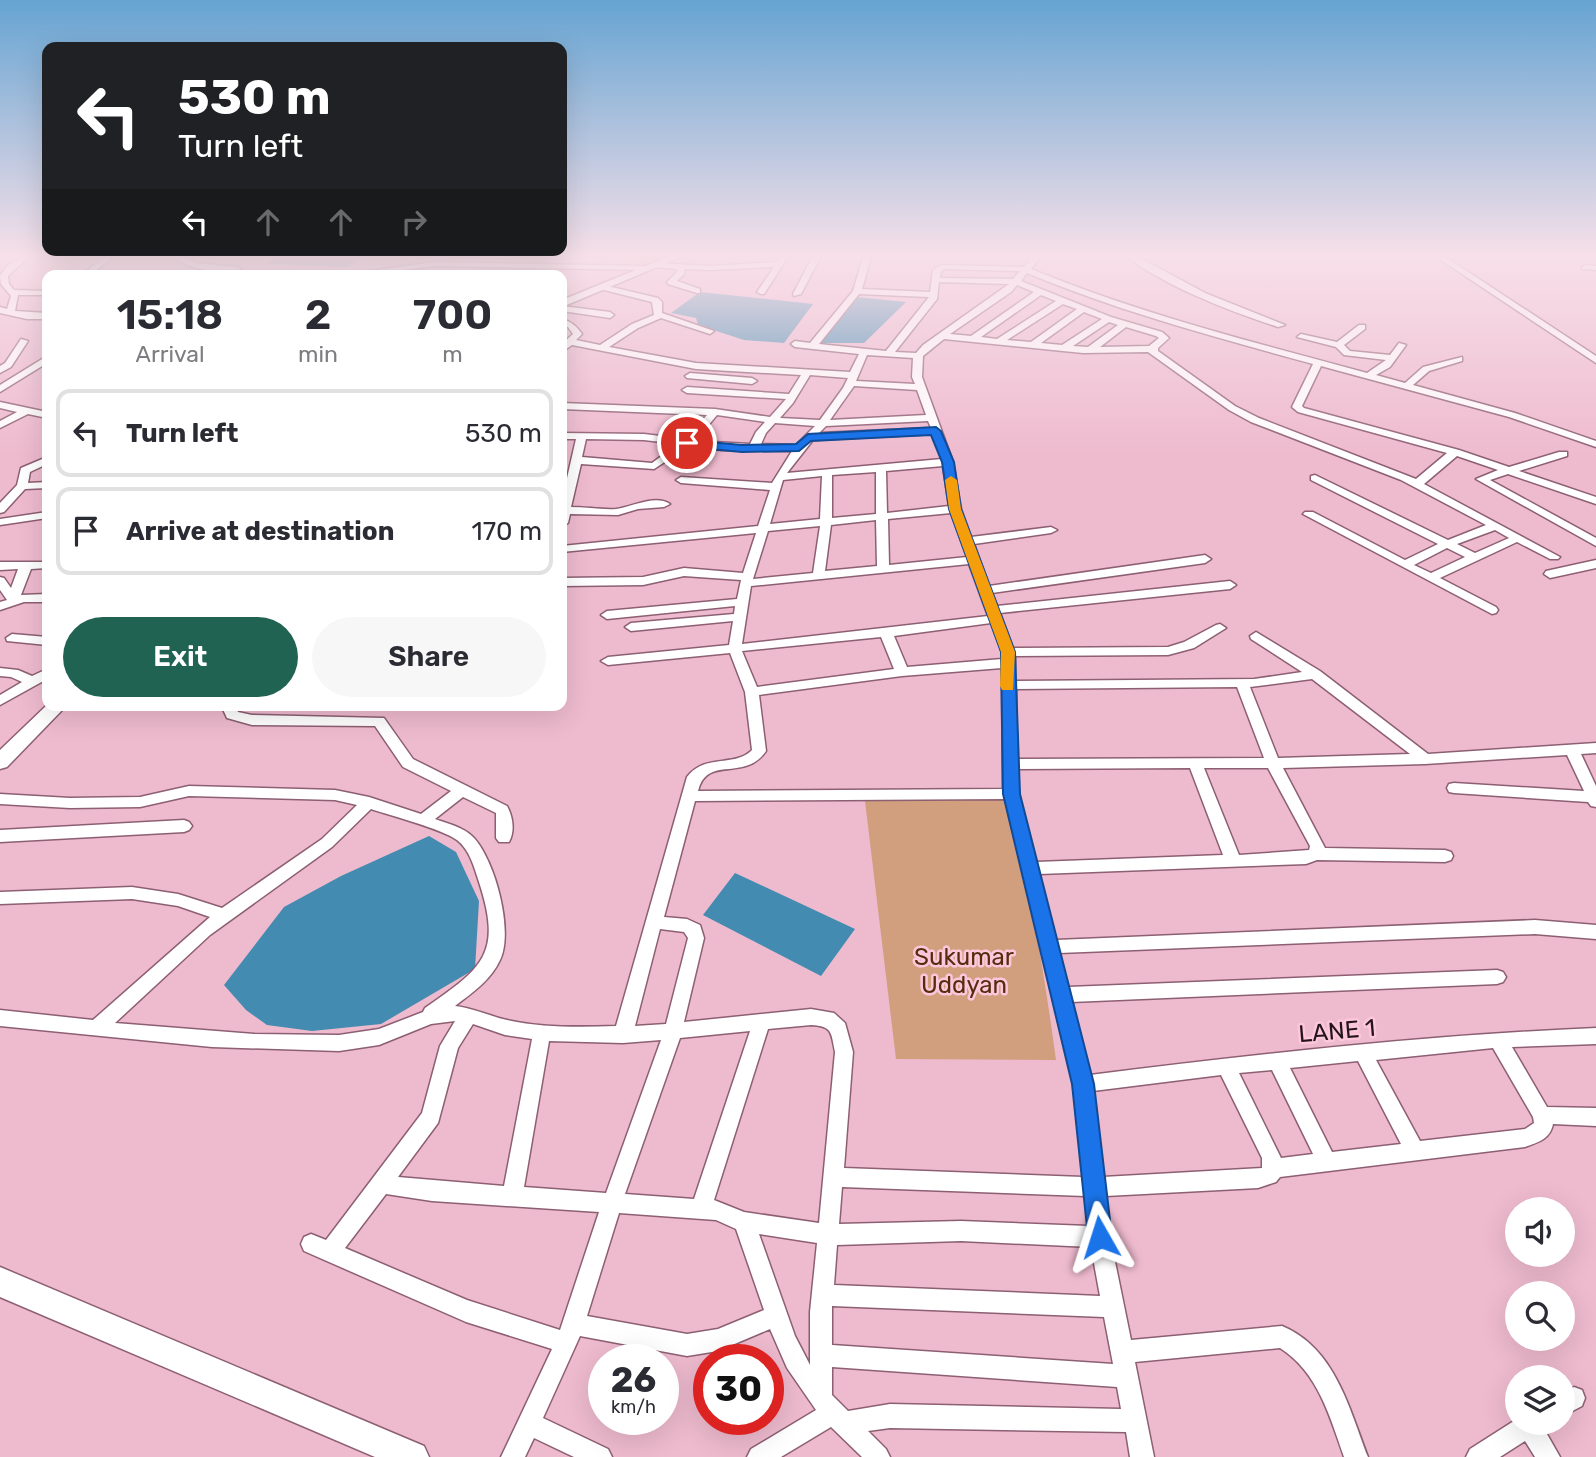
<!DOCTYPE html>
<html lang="en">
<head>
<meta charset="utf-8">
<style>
	:root { --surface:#fff; --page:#f7f7f7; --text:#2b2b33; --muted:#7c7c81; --line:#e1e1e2; --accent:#206352 }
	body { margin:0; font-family:Rubik,sans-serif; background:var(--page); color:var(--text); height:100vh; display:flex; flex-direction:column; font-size:26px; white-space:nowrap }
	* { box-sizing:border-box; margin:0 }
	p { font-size:23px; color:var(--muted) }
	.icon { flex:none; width:38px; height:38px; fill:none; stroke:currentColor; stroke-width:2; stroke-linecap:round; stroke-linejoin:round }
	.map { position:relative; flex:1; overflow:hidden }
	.sheet { position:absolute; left:42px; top:270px; width:525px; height:441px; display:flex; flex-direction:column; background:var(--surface); border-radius:14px; box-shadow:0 7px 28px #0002 }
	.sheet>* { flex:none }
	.guide { position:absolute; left:42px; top:42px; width:525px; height:214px; border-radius:14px; box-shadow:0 7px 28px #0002; background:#202124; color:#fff; overflow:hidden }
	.buttons { position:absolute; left:1505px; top:1197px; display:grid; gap:14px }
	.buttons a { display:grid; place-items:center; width:70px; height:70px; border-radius:50%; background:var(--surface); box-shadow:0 7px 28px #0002; font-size:35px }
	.speed { position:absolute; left:588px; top:1344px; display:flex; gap:14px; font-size:35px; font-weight:700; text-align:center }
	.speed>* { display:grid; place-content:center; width:91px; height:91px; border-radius:50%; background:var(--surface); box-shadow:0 7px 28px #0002; line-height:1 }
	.speed small { font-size:18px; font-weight:400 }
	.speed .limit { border:10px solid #d22; background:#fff; color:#111 }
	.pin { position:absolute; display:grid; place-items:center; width:60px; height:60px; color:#fff; margin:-30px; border:4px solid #fff; border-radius:50%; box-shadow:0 2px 7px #0007 }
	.me { position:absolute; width:77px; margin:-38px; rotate:354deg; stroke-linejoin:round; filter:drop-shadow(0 0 5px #0008) }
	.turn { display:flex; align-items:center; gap:24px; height:147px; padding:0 21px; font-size:32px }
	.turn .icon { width:91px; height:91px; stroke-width:2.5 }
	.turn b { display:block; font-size:49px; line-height:60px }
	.lanes { display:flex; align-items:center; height:66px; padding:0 21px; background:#0003; justify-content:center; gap:35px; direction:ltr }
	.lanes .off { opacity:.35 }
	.eta { display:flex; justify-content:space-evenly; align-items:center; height:119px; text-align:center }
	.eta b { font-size:42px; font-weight:600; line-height:49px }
	.primary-button { display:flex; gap:14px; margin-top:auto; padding:14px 21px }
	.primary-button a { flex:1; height:80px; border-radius:42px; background:var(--accent); color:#fff; font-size:28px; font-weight:600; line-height:80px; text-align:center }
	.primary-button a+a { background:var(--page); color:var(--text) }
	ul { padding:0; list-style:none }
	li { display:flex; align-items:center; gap:21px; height:88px; margin:0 14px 10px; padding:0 7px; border:4px solid var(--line); border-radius:14px }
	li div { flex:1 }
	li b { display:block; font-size:26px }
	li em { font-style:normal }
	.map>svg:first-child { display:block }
	.green { fill:#d19e7e }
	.water { fill:#438bb0 }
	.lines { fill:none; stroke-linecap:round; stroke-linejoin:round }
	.street-casing { stroke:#8d5f72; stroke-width:3 }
	.secondary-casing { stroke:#8d5f72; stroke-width:3 }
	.street { fill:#fff; fill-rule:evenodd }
	.secondary { fill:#fff; fill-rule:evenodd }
	.route { fill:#1a73e8; stroke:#114b97; stroke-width:2 }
	.slow { fill:#f59e0b }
	.labels { text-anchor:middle; stroke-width:5; stroke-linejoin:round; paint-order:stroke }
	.near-park-label { font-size:24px; fill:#552d0e; stroke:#fcc7db }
	.near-street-label { font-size:24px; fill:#26141b; stroke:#fcc7db }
</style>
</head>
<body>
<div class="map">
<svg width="1596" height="1457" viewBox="0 0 1596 1457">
	<rect width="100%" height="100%" fill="#eebace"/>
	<!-- green -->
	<path class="green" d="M585 254H670L663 260 581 258Z
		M1008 799C1030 885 1044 972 1056 1060L896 1059 865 801Z"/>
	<!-- water -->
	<path class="water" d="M282 254H367L348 267 267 264Z
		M700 292 813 304 784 343 744 340 698 325 696 318 671 313Z
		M856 297 906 302 864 343H818Z
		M429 836 456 852 479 901 475 969 381 1024 312 1031 267 1025 246 1010 224 985 284 907 341 876Z
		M735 873 855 929 821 976 703 915Z"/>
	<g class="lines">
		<defs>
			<path id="street" d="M24 254H32L8 276 9 284 14 290 47 291V295H18L15 311 47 313V319H27L0 313V307L7 309 11 296 1 284 0 276 6 267Z
				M109 254H117L90 275H81Z
				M172 254H180L196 263 237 267 241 269 237 271C215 270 188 273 172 254Z
				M782 254H790L764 294H761L757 292 774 267 710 270 685 269 684 274 677 281 700 289V293H697L668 284 667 282 676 273 677 269 654 267 650 265 654 263 710 266 777 262Z
				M814 254H822L801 294 794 296 793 294Z
				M864 254H872L862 289 930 292 933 270 941 265 1024 267 1035 254H1043L1031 269C1140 314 1253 342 1367 373L1386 360 1344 355 1336 347 1297 337 1301 334 1337 342 1359 325H1365V329L1344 345 1350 351 1390 355 1399 343 1406 345 1390 367 1376 375 1405 383 1423 367 1462 357V361L1429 371 1413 385 1515 413 1596 441V447L1509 417 1321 366 1302 406 1304 408 1459 450 1509 467 1559 452H1567V456L1519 471 1596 497V504L1508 474 1490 480 1596 538V546L1476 479 1498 470 1457 456 1424 484 1560 557 1558 559H1550L1517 542 1440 578 1496 607 1498 610 1496 613 1492 614 1303 514 1305 512H1313L1405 560 1438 544 1311 480V476L1315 475 1448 540 1486 525 1401 480 1251 422 1229 410 1148 352 1083 353 944 339 923 356 922 377 953 462 961 509 971 537 1051 527 1057 530 1051 533 974 544 989 586 1205 555 1211 559 1205 563 992 593 997 606 1230 581 1236 585 1230 589 1000 613 1013 648 1168 647 1184 642 1216 625 1220 624 1226 628 1194 648 1168 655 1015 656V681L1254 679 1302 672 1251 639 1250 636 1256 632 1320 671 1428 754 1596 743V753L1581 754 1596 786V807L1591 806 1588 802 1454 793 1449 792 1447 788 1449 784 1454 783 1584 791 1567 755 1425 764 1283 768 1325 848 1445 850 1451 852 1453 856 1451 860 1445 862 1317 860 1306 864 1039 874 1056 940 1535 920 1596 925V939L1535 934 1059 953 1068 987 1497 970 1503 972 1506 977 1503 982 1497 984 1071 1002 1090 1075C1258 1054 1427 1035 1596 1028V1044L1512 1047 1547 1107 1596 1108V1126L1553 1124C1550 1139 1539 1142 1525 1147L1280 1177 1276 1182 1258 1188 1106 1196 1110 1237 1131 1340 1282 1326C1335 1348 1349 1408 1368 1457H1344C1330 1417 1318 1372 1280 1348L1135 1362 1154 1457H1130L1126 1432 890 1428 868 1431 886 1449 890 1457H862L831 1427 781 1457H747L751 1449 816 1410 787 1368 770 1329 718 1351 687 1356 580 1336 543 1418 608 1449 612 1457H574L534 1438 525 1457H501L552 1349 466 1322 304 1251 301 1244 304 1237 311 1234 326 1240 422 1113 440 1046 455 1021 431 1024 379 1045 339 1051 212 1047 0 1026V1010L93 1020 210 917 178 906 132 899 0 904V892L132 887 178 894 222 908 322 839 357 805 335 800 189 796 140 807 70 808 0 804V794L70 798 140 797 189 786 335 790 369 797 421 814 451 791 403 767 375 726 252 725 227 718 221 705H235L238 712 252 715 384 718 413 759 507 806C513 817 515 831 509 842H499L496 838V813L463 797 435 819C448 824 464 827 474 838 495 861 514 931 500 960 491 980 472 993 455 1006 473 1008 489 1016 507 1020 543 1028 581 1027 616 1026L687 777C705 753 734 768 752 750L745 692 730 653 608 665 601 661 608 657 729 645 733 621 631 631 625 627 631 623 734 614 735 606 607 619 601 615 607 611 737 599 741 580 684 576 643 585 562 586V578L643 577 684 568 743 573 756 533 562 552V546L758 526 770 490 681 483 676 480 681 477 772 483 792 451 721 450 689 446 654 469 581 464 571 507C586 507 602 510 616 509 632 507 655 494 670 504L664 507 638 509 618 515 570 514 568 523 562 526V500L576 439H562V433L644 434 685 439 707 415 562 409V403L715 409 770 417 786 399 687 393 682 390 687 387 789 394 801 375 696 369 572 345 562 352V344L573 334 568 327 562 325V319C572 322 576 326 582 334L576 340 600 345 632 324 654 315 652 302 600 289 599 287 603 285 658 298 662 302V313L714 331 710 334 661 318 638 328 609 347 696 363 850 372 859 354 795 347 791 344 795 341 810 343 853 291ZM945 269 1020 271 1013 279 940 278 941 271ZM1027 273C1121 312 1215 337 1313 364L1292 407 1298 412 1447 453 1416 479 1259 418 1235 406 1158 351V348L1169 338 1162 332 1111 317 1021 281ZM939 282 1009 284 923 345 916 353 895 352 937 299ZM1017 285 1034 292 971 336 950 334 1011 292ZM859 294 929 297 886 351 819 344ZM1041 295 1056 301 997 339 981 337ZM1063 304 1077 309 1031 342 1007 340ZM1084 312 1102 319 1062 345 1041 343ZM1109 322 1118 325 1088 347 1073 346ZM1126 327 1156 336 1159 338 1149 346 1100 347ZM867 355 913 358 912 377 915 384 856 381ZM810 375 848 378 843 388 820 420 780 418 793 403ZM854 386 917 390 926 415 830 420ZM717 415 765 422 756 432 750 444 695 441ZM928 421 931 428 819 433 826 426ZM775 423 815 426 796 445 761 444 766 433ZM933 434 942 459 787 473 813 440ZM586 439 644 440 678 444 652 463 582 457ZM943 466 949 506 887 513 886 471ZM876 472V514L832 518V475ZM822 476 820 519 770 524 783 480ZM951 513 967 557 889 565 888 519ZM876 520 877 566 825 571 831 525ZM820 526 813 573 753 579 768 531ZM1495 530 1509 538 1475 553 1457 544ZM1447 548 1465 557 1431 573 1414 565ZM969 564 988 616 742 644 751 586ZM991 623 1002 652V659L907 667 894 636ZM881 637 894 669 757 687 742 651ZM1002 668 1003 789 698 791C707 754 744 783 766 751L759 695 902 676ZM1312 679 1410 754 1278 758 1250 687ZM1237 687 1264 758 1017 759 1016 689ZM1190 768 1223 855 1036 862 1018 794V769ZM1204 768H1268L1310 846 1309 850 1239 855ZM1005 799 1074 1084 1083 1177 844 1168 853 1052 845 1023 834 1013 811 1009 684 1022 704 938 700 925 687 919 664 917 695 801ZM371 809C392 816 442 829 457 840 470 850 474 867 479 882 503 955 482 968 425 1008L423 1012 379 1029 339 1035 254 1034 115 1023 210 935 332 847ZM660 929 684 932 688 938 666 1024 635 1026ZM473 1024 505 1035 532 1039 504 1186 398 1177 438 1123 458 1048ZM811 1025C833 1026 831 1033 835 1052L819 1223 744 1212 714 1200 768 1029ZM750 1031 694 1199 625 1194 680 1038ZM661 1040 606 1193 524 1187 549 1041 623 1043ZM1493 1048 1533 1117 1534 1123 1525 1129 1420 1141 1376 1060ZM1358 1061 1401 1144 1332 1152 1290 1068ZM1272 1070 1313 1154 1281 1158 1239 1073ZM1221 1075 1262 1158V1168L1103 1177 1093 1091ZM842 1187 1085 1196 1089 1226 961 1221 839 1224ZM386 1194 432 1201 599 1212 560 1330 467 1300 345 1248ZM619 1213 716 1220 736 1229 764 1310 718 1329 687 1334 587 1316ZM759 1234 817 1243 810 1312V1365L795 1336ZM961 1241 1091 1247 1100 1296 834 1285 837 1245ZM832 1306 1104 1317 1113 1364 832 1345ZM832 1367 1117 1387 1121 1409 890 1404 848 1411 832 1395Z
				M1124 254H1133L1205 293 1285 325 1278 327C1232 312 1161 285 1124 254Z
				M1432 254H1441L1596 356V363Z
				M434 262 646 266 650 268 646 270 434 266 366 275H341Z
				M1586 265 1596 266V270L1583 269 1582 267Z
				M562 306 610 312 614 315 610 318 562 311Z
				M21 339 28 341 11 367 0 373V366L5 363Z
				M47 356V363L0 392V385Z
				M690 373 752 378 757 381 752 384 687 378 685 376Z
				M0 402 47 412V418L28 414 0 428V421L17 412 0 408Z
				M47 457V464L30 472 28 483 47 482V488L25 489 4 512 0 513V503L17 485 21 468Z
				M47 512V518L0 525V519Z
				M1596 560V568L1550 578 1544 574 1546 571Z
				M0 562H47V568L31 569 21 595 47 594V602H24L0 610V602L7 600 0 590V577L4 578 11 588 18 569 0 570Z
				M12 634 47 637V645L7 641 6 638Z
				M0 668 18 670 32 676 47 669V679L0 705V695L22 682 11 677 0 676Z
				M184 820 189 822 192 826 189 830 184 832 0 842V830Z
				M1574 1387 1582 1390 1585 1398 1582 1406 1563 1416V1392Z
				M1517 1419V1423H1544L1543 1427 1560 1457H1535L1525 1441 1500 1457H1466L1470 1449Z"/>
			<path id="secondary" d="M675 254H688L562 307V300Z
				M47 705H67L7 767 0 769V750Z
				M0 1267 424 1446 429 1457H375L0 1297Z"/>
		</defs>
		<!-- street casing -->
		<use href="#street" class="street-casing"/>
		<!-- secondary casing -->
		<use href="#secondary" class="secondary-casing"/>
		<!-- street -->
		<use href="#street" class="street"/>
		<!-- secondary -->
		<use href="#secondary" class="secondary"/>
	</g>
	<!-- sky -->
	<linearGradient id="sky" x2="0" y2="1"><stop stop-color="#66a4d2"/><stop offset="0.56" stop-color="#f7e0e9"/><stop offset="1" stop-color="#f7e0e9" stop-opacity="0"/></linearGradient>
	<rect width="1596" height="457" fill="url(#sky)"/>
	<!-- route -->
	<path class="route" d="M936 427 941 431 954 462 961 509 1015 652 1020 794 1094 1084 1112 1237 1108 1245 1100 1248 1092 1245 1088 1237 1072 1084 1003 794 1001 652 949 509 942 462 931 435 811 441 799 451 742 452 687 447 681 443 687 440 742 445 796 444 808 434Z"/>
	<!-- slow -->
	<path class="slow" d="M951 476 957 480 961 509 1015 652 1013 690H1002L1000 686 1001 652 949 509 945 480Z"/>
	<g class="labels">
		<!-- near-park labels -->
		<g class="near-park-label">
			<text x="964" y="965">Sukumar<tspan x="964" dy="28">Uddyan</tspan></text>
		</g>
		<!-- near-street labels -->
		<g class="near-street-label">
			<text transform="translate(1337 1031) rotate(-5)" y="8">LANE 1</text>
		</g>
	</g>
</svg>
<div class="buttons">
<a><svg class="icon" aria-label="sound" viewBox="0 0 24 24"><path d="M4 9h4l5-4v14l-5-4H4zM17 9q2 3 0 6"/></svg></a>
<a><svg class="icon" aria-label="search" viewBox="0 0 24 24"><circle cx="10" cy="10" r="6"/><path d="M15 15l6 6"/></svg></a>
<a><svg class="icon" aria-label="layers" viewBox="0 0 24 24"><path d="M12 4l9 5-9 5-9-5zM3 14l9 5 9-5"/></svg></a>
</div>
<div class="speed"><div>26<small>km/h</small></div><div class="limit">30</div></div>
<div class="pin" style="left:687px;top:443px;background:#d93025"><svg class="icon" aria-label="arrive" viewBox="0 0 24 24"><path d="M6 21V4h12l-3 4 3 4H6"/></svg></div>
<svg class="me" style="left:1100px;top:1237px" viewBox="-20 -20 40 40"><path d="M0-17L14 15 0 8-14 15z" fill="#1a73e8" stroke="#fff" stroke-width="4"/></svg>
<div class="guide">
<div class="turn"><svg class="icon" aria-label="left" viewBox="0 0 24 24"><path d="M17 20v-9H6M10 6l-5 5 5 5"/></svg><div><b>530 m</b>Turn left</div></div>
<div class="lanes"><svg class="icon" aria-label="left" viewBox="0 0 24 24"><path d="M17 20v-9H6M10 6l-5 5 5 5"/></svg><svg class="icon off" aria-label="ahead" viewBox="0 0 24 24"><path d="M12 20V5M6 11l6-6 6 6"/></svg><svg class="icon off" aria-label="ahead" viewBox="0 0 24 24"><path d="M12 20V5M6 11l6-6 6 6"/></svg><svg class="icon off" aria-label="right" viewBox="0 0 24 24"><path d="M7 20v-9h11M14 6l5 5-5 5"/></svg></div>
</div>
<section class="sheet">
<div class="eta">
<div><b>15:18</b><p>Arrival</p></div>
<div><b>2</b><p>min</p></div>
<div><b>700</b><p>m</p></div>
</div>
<ul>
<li><svg class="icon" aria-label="left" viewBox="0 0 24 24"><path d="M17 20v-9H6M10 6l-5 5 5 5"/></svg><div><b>Turn left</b></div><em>530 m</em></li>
<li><svg class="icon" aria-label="arrive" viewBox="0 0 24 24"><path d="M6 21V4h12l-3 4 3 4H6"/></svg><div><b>Arrive at destination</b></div><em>170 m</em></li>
</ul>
<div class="primary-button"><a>Exit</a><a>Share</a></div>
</section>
</div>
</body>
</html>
